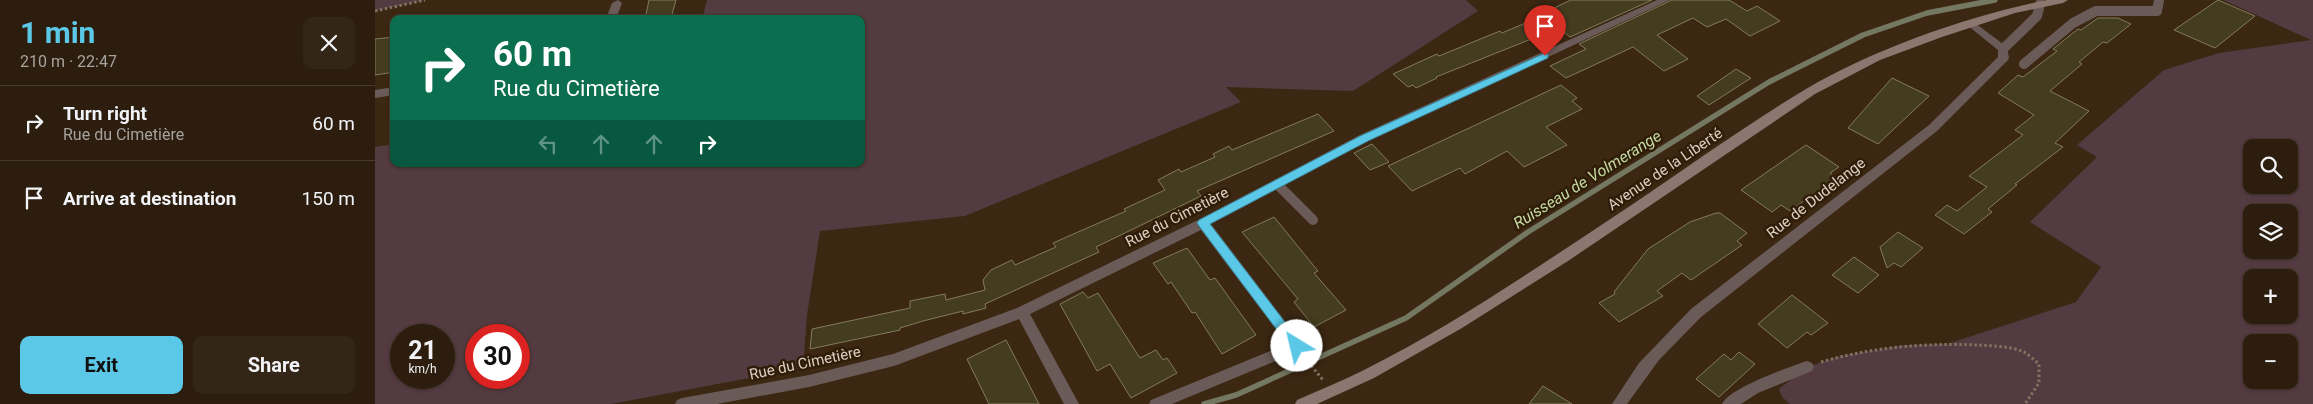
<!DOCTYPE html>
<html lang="en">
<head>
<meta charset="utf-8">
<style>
	:root { --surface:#2c1d0e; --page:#342617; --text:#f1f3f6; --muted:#a6a29e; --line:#483b2e; --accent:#5ac8e6 }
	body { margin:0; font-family:Roboto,sans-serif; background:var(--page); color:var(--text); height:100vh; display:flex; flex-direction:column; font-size:19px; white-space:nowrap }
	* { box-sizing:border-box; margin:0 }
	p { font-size:16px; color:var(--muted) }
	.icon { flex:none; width:28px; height:28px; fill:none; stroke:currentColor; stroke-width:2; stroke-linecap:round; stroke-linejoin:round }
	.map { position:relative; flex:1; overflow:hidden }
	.side { display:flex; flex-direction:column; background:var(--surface); width:375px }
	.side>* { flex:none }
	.banner { position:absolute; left:15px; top:15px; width:475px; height:152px; border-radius:10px; box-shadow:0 1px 4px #0004,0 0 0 1px var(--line); background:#0b6e4f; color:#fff; overflow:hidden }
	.controls { position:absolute; left:1868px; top:139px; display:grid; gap:10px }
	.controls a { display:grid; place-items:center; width:55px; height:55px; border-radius:10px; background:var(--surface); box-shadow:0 1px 4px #0004,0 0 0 1px var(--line); font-size:25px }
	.speed { position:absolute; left:15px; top:324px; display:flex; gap:10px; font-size:25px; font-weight:700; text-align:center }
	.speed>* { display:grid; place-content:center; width:65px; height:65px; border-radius:50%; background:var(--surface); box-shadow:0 1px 4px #0004,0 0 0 1px var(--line); line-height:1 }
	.speed small { font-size:12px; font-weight:400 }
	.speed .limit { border:8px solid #d22; background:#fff; color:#111 }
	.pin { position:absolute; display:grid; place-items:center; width:42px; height:42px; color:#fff; margin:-51px -21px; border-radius:50% 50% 50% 0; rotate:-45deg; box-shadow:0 0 5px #0007 }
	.pin .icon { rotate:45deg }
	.me { position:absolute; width:55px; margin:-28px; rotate:324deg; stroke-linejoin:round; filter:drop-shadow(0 0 4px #0008) }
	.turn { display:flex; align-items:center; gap:18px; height:105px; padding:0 20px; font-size:22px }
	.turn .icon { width:65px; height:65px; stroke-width:2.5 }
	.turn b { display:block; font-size:35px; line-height:42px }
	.lanes { display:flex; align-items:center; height:48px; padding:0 20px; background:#0003; justify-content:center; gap:25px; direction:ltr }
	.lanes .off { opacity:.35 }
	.round { display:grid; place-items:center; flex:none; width:52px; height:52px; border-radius:10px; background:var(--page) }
	.head { display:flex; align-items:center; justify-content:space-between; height:85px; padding:0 20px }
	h1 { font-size:30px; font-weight:700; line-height:38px; color:var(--accent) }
	.button { display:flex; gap:10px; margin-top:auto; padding:10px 20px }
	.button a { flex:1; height:58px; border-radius:10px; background:var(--accent); color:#111; font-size:20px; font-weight:700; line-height:58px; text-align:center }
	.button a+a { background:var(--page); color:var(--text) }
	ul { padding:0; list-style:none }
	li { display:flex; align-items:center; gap:15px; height:75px; padding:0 20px; border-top:1px solid var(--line) }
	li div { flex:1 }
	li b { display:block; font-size:19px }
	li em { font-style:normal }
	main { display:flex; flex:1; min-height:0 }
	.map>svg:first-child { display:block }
	.green { fill:#543a41; fill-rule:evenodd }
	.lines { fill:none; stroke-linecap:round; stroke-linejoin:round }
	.stream { stroke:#747861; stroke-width:5.5 }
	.building { fill:#433c1f; stroke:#837b5d }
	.path { stroke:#81715f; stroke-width:3; stroke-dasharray:2.5 2.5; stroke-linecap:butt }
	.service { stroke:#6a5b58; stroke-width:10 }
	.minor { fill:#6a5b58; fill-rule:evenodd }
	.secondary { fill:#8d7670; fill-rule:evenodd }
	.route { fill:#5ac8e6; stroke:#3a8296 }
	.labels { text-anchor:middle; stroke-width:5; stroke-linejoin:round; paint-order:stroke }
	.street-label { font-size:15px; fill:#dccfc3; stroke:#301d08 }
	.water-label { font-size:16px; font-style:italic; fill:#c4d9a3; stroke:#301d08 }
</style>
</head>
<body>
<main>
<section class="side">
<div class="head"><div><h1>1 min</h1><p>210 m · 22:47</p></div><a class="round"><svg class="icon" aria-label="close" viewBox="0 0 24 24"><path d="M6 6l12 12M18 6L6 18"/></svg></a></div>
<ul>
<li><svg class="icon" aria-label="right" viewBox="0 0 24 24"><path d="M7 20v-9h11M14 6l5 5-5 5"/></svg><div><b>Turn right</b><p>Rue du Cimetière</p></div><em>60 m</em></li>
<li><svg class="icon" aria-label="arrive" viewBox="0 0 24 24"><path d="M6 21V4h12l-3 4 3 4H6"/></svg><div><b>Arrive at destination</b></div><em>150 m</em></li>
</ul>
<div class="button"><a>Exit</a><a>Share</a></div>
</section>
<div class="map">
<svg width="1938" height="404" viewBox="0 0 1938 404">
	<rect width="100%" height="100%" fill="#3b2712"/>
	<!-- green -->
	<path class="green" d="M0 0H50L0 11Z
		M332 0H1091L1103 11 978 91 851 87 866 102 590 216 445 231 432 315 428 368 236 404H0V147L19 144V164H486V19H327ZM26 335H69V378H26ZM101 335H144V378H101Z
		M1848 0H1938V404H1415L1407 397 1404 389 1432 367 1465 356 1529 345 1572 344 1701 302 1726 267 1655 222 1722 157 1702 145 1789 70 1844 53 1936 40ZM1876 148H1914V185H1876ZM1876 212H1914V250H1876ZM1876 278H1914V315H1876ZM1876 342H1914V380H1876Z"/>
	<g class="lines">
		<!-- stream -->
		<path class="stream" d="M829 404 861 395 1031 318 1153 232 1394 82 1488 35 1552 13 1620 0"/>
	</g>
	<!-- building -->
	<path class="building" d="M274 0H301L296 18 270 19Z
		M1196 0H1277L1195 37 1184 28 1061 77 1062 78 1041 88 1038 85 1033 87 1018 74 1062 54 1064 56 1125 31 1127 33 1181 10 1179 8Z
		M1297 0H1354L1372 11 1382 6 1405 21 1375 36 1351 19 1332 27 1318 18 1282 35 1313 59 1289 71 1258 47 1191 78 1175 66 1211 49 1204 44Z
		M1843 0 1880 16 1840 48 1799 30Z
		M1723 18H1743L1756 24 1732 43 1728 42 1704 62 1707 64 1675 91 1714 111 1680 143 1688 147 1640 184 1642 185 1613 209 1617 212 1589 234 1560 215 1572 205 1582 211 1612 187 1594 176 1648 135 1640 130 1659 115 1623 93 1643 75 1648 77 1682 51 1678 49 1703 29 1706 30Z
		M19 37V72L0 75V39Z
		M1361 69 1376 78 1334 105 1322 96Z
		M1517 78 1554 96 1503 144 1473 128Z
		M1186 85 1202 98 1197 101 1207 109 1171 127 1192 145 1149 167 1132 151 1090 174 1085 168 1037 191 1013 166Z
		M943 114 959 131 822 191 826 196 721 247 724 252 610 304 611 308 588 314V311L548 321 525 328V330L435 349 437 329 535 308V301L570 294 571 300 610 290 608 280 616 270 637 260 640 265 681 247 678 243 751 211 749 209 790 190 783 180 804 169 806 172 840 157 838 154 854 146 857 150Z
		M997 144 1014 162 995 170 979 153Z
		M1431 145 1464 167 1455 173 1461 177 1415 211 1406 205 1397 212 1366 190Z
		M1341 213H1345L1372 233 1362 241 1367 245 1316 280 1307 273 1282 291 1288 296 1244 322 1224 303 1240 294 1239 292 1273 249 1315 222Z
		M899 217 943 271 939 273 971 310 939 327 919 302 923 299 867 232Z
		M1523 232 1548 248 1526 267 1519 263 1512 268 1505 247Z
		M812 248 835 280 840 278 881 335 847 354 820 312 817 313 796 282 793 284 778 263Z
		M1479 257 1504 275 1483 293 1457 275Z
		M708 292 713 298 723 293 765 358 781 350 788 360 792 358 802 373 756 398 735 364 722 371 685 304Z
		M1417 295 1453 323 1436 335 1432 332 1412 348 1383 324Z
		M631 340 664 404H614L592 359Z
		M1364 352 1380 364 1344 397 1321 379 1349 354 1356 360Z
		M1168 386 1197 404H1154Z"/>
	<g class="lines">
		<!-- path -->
		<path class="path" d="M0 11 50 0
			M930 358 948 380
			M1446 362C1498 347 1549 343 1603 345 1618 346 1635 346 1649 352 1654 355 1659 360 1664 364V383L1650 404"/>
		<!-- service -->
		<path class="service" d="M1628 49 1662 16 1665 4
			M1649 64 1698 23 1721 11H1782L1784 0
			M902 184 938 220"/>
		<!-- minor -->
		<path class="minor" d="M243 0 247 3 241 19H231L237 3Z
			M1282 0H1295L993 141 836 224 929 346 927 350 797 404H774L776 400 912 344 826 230 655 314 704 404H689L644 319 519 366 434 387 342 404H300L302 400 307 398 434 375 518 354 642 308 823 220 985 135Z
			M1596 20 1632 47 1634 58 1633 60 1562 131 1326 317 1284 360 1252 404H1237L1264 363 1316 309 1554 125 1623 57V50L1592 25 1591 23Z
			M19 87V95L0 98V90Z
			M1432 361 1437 363 1439 367 1437 371 1383 393 1366 404H1347C1354 388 1414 367 1432 361Z"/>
		<!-- secondary -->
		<path class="secondary" d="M1672 0H1693L1688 3 1640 13 1567 37 1505 60 1440 94 1193 261 1087 328 999 378 942 404H920L922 400C944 390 967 381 989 370 1079 325 1164 266 1249 210 1309 170 1369 126 1431 89 1498 49 1596 15 1672 0Z"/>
	</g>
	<!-- route -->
	<path class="route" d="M1170 53 1173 54V58L993 141 835 224 926 343 928 346 926 350H917L824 226 822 223 824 220 985 136Z"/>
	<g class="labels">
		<!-- street labels -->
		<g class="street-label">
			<text transform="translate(1290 169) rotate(-34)" y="5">Avenue de la Liberté</text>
			<text transform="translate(1441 198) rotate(-38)" y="5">Rue de Dudelange</text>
			<text transform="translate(802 217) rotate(-27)" y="5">Rue du Cimetière</text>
			<text transform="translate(430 363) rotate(-12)" y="5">Rue du Cimetière</text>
		</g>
		<!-- water labels -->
		<g class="water-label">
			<text transform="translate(1212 179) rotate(-32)" y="6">Ruisseau de Volmerange</text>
		</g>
	</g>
</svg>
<div class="controls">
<a><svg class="icon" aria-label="search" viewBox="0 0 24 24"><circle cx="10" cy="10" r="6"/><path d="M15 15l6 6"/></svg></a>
<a><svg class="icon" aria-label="layers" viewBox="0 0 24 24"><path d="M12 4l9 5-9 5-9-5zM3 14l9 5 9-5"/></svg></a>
<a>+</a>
<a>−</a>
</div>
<div class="speed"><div>21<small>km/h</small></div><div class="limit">30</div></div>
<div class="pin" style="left:1170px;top:56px;background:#d93025"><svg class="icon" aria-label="arrive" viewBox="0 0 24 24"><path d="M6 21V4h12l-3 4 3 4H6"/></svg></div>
<svg class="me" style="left:922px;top:346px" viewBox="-20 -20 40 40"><circle r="19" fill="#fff"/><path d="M0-13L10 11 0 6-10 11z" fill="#5ac8e6"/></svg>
<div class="banner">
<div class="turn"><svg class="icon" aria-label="right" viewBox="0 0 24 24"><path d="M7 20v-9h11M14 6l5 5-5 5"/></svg><div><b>60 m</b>Rue du Cimetière</div></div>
<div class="lanes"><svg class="icon off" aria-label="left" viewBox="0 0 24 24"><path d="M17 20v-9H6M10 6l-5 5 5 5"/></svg><svg class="icon off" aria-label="ahead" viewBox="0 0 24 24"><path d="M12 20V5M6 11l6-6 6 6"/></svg><svg class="icon off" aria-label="ahead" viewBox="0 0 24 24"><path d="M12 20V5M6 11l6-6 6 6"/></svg><svg class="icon" aria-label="right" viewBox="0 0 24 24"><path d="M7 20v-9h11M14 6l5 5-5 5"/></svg></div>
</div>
</div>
</main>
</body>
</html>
